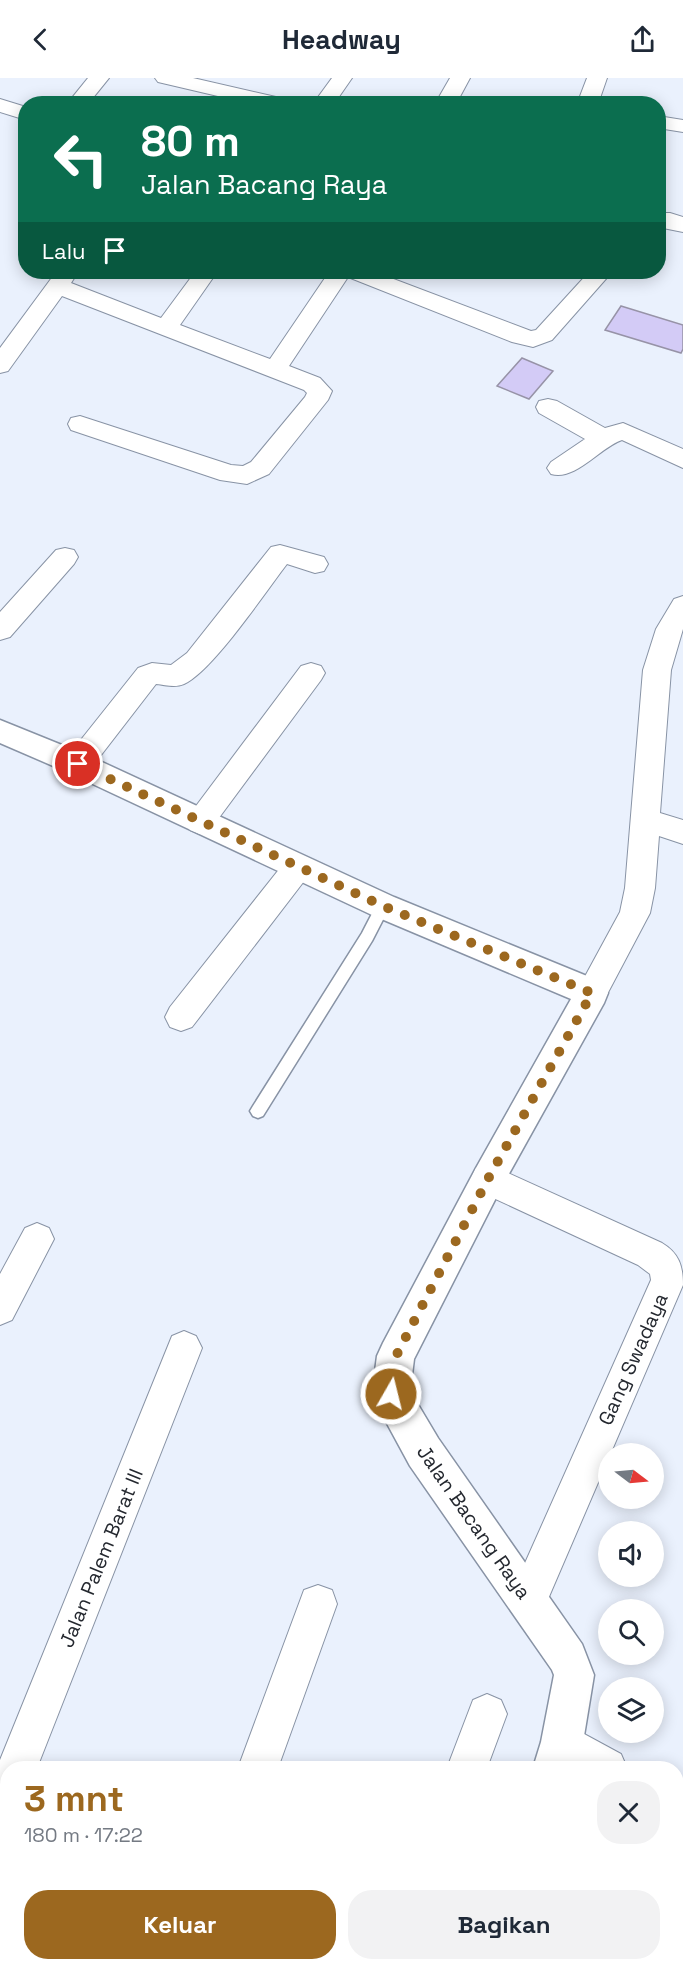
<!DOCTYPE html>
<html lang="id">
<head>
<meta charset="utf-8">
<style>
	:root { --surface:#fff; --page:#f2f2f3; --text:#1f2937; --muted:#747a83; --accent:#9c681f }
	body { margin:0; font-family:"Space Grotesk",sans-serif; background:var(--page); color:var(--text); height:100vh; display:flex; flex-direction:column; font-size:22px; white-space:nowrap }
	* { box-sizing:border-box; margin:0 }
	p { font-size:20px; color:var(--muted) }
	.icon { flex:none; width:33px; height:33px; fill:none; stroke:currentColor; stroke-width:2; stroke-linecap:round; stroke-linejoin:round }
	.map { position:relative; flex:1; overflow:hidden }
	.side { position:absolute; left:0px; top:1683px; width:684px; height:210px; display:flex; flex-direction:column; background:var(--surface); border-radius:24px 24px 0 0; box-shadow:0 3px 15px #0003 }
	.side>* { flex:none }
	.top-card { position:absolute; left:18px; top:18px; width:648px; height:183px; border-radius:24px; box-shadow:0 3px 15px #0003; background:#0b6e4f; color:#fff; overflow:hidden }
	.needle { width:39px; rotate:106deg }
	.controls { position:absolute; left:598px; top:1365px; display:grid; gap:12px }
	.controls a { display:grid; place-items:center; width:66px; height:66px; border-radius:50%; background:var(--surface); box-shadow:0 3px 15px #0003; font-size:30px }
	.pin { position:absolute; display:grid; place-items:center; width:51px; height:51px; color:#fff; margin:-26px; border:3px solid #fff; border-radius:50%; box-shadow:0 2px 6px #0007 }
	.me { position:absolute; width:66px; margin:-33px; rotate:8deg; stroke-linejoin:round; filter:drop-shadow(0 0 4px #0008) }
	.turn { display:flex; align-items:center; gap:21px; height:126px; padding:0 24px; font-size:27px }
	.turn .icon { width:78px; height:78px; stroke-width:2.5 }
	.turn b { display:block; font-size:42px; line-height:51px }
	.then { display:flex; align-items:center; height:57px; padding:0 24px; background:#0003; gap:12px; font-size:22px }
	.round { display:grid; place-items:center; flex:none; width:63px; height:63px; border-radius:24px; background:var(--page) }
	.summary { display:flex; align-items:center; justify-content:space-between; height:102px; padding:0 24px }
	h1 { font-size:36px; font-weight:700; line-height:45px; color:var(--accent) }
	.cta { display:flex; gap:12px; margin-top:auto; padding:12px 24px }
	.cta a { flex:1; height:69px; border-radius:24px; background:var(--accent); color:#fff; font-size:24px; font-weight:700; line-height:69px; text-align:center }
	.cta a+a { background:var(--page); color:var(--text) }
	header { display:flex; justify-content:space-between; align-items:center; height:78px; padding:0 24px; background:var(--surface); font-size:27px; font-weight:700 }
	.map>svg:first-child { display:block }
	.building { fill:#d3cbf6; stroke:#9793a7; stroke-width:1.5 }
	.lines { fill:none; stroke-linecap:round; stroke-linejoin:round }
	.service-casing { stroke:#8893a5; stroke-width:3 }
	.minor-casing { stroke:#8893a5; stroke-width:2 }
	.tertiary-casing { stroke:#8893a5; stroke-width:3 }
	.service { fill:#fff; fill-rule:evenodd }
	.minor { fill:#fff; fill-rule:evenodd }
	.tertiary { fill:#fff; fill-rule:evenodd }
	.route { stroke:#9c681f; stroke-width:10; stroke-dasharray:0 18 }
	.labels { text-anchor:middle; stroke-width:5; stroke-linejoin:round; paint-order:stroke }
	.street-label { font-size:20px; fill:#24282f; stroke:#fff }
</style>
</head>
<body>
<header><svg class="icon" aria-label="back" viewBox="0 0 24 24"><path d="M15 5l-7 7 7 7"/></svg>Headway<svg class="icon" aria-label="share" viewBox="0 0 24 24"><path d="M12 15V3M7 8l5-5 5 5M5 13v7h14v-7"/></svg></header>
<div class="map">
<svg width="683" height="1893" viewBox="0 0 683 1893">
	<rect width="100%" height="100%" fill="#eaf1fd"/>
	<!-- building -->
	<path class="building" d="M621 228 683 247V271L681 275 605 252Z
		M522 280 553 293 529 321 497 308Z"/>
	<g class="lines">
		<defs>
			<path id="service" d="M383 822 388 824 390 828 372 863 263 1038 258 1040 253 1038 250 1033 253 1028 362 855 378 824Z"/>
			<path id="minor" d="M88 0H109L88 26H67Z
				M155 0H193L289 22 292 26H252L158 4Z
				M332 0H352L334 26H313Z
				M450 0H470L456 26H435Z
				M587 0H607L598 26H577Z
				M0 21 26 29V42L0 34Z
				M658 38 683 42V54L658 50Z
				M658 135H670L683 139V154L658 149Z
				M56 194H78L71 205 161 240 195 194H217L180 247 270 281 329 194H375L531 253 536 252 589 194H612L552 262 533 269 512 264 348 199 289 288 320 300 332 313 328 322 269 396 247 406 220 402 71 352 68 346 71 340 80 338 231 387 243 388 251 384 305 319 307 315 304 312 62 218 8 293 0 295V270Z
				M548 321 557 323 605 350 623 345 683 371V390L622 362C599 370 576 403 551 396L547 390 551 384 585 361 539 335 536 329 539 323Z
				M280 467 324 479 328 486 324 493 315 495 287 486C266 513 212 594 184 606 175 610 166 607 156 606L88 694 78 697 68 694 64 686 68 678 138 590 152 585 171 587 187 575 271 469Z
				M65 470 74 472 78 479 74 486 10 559 0 562V534L56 472Z
				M683 518V551L671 592 660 735 683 742V766L659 758 655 810 650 835 603 924 592 928 581 924 576 915 620 834 625 810 643 592 656 551 674 521Z
				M311 585 321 588 325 595 321 602 210 752 200 756 190 752 185 744 190 736 301 588Z
				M298 777 308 780 313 789 308 798 192 949 181 953 170 949 165 939 170 929 288 780Z
				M488 1086 662 1165C679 1175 683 1188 683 1207L542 1535 528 1540 514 1535 509 1521 651 1202 650 1196 638 1187 476 1112 471 1101 476 1090Z
				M37 1145 49 1150 54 1161 12 1242 0 1247V1196L25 1150Z
				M184 1253 196 1258 202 1270 37 1690H8V1742L4 1743 0 1742V1682L172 1258Z
				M318 1507 332 1512 337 1526 278 1690H238L304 1512Z
				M487 1616 501 1622 507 1636 487 1690H447L473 1622Z
				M562 1644 621 1676 627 1690H569L548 1678 542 1664 548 1650Z
				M676 1711 683 1714V1755L676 1753Z
				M328 1886H415L413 1893H331Z"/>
			<path id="tertiary" d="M0 642 89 678 394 819 604 905 608 915 604 925 500 1112 414 1281 410 1313 438 1360 582 1566 594 1597 583 1664 575 1690H533L541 1664 554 1597 552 1592 410 1388 378 1329 372 1316 377 1278 383 1265 476 1090 571 921 372 837 67 694 0 665Z
				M467 1886H511L508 1893H464Z"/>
		</defs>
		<!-- service casing -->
		<use href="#service" class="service-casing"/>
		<!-- minor casing -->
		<use href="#minor" class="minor-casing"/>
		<!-- tertiary casing -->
		<use href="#tertiary" class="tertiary-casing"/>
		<!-- service -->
		<use href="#service" class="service"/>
		<!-- minor -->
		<use href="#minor" class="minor"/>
		<!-- tertiary -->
		<use href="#tertiary" class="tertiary"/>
	</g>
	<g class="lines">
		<!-- route -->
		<path class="route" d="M78 686 383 828 592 915 488 1101 396 1278 391 1316"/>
	</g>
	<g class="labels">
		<!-- street labels -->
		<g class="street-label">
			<text transform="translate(633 1281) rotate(-66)" y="7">Gang Swadaya</text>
			<text transform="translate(474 1444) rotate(55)" y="7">Jalan Bacang Raya</text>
			<text transform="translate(101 1480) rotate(-68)" y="7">Jalan Palem Barat III</text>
		</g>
	</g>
</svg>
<div class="controls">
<a><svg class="needle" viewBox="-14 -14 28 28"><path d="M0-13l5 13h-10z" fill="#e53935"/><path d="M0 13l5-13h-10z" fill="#747a83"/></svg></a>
<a><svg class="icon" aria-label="sound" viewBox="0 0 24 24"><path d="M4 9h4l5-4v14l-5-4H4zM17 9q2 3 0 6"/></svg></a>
<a><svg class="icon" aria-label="search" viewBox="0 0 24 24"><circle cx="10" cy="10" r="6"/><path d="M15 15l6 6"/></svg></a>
<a><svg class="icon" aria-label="layers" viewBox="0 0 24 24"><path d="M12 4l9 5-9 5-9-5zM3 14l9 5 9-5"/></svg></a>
</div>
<div class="pin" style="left:78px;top:686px;background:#d93025"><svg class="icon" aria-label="arrive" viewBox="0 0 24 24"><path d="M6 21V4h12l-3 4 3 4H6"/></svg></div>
<svg class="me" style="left:391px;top:1316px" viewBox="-20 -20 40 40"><circle r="17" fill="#9c681f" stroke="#fff" stroke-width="3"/><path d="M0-11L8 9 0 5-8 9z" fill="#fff"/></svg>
<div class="top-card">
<div class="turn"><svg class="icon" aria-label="left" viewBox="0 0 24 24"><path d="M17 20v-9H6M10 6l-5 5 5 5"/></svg><div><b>80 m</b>Jalan Bacang Raya</div></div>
<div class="then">Lalu<svg class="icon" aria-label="arrive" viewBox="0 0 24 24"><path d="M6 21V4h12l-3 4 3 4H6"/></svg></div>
</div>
<section class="side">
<div class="summary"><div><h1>3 mnt</h1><p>180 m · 17:22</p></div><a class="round"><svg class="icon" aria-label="close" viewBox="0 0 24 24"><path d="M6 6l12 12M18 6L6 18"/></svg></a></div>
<div class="cta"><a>Keluar</a><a>Bagikan</a></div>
</section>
</div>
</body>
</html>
